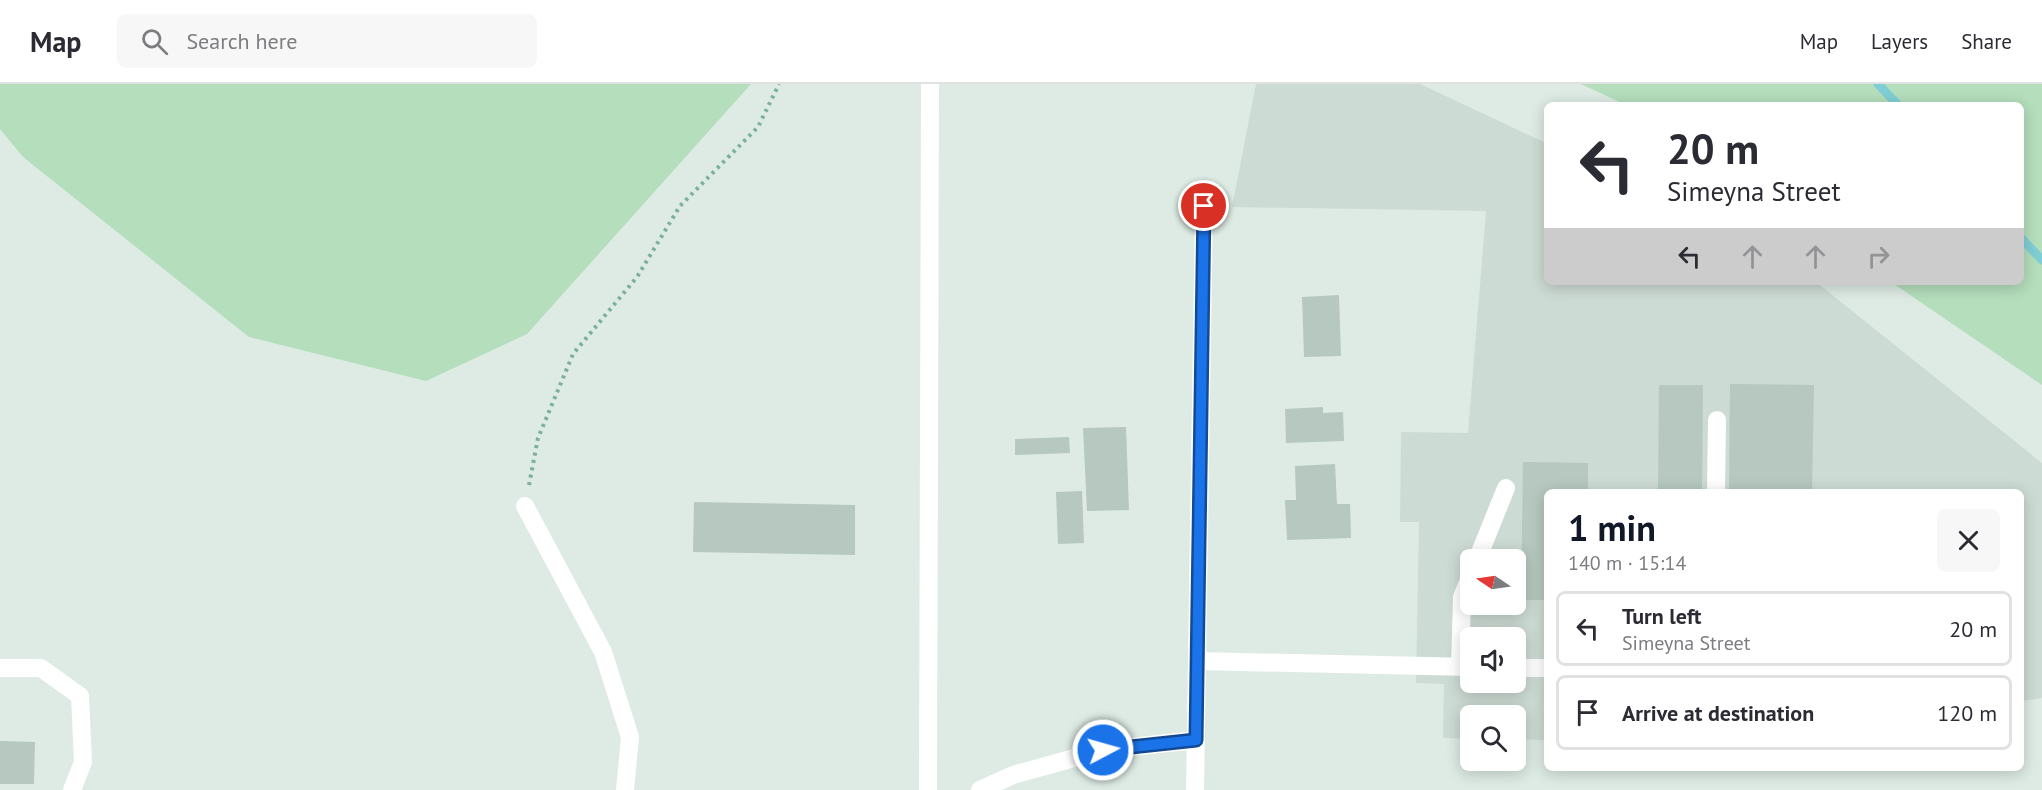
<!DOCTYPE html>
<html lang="en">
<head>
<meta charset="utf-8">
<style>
	:root { --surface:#fff; --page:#f7f7f7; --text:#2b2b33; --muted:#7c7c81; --line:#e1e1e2; --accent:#111827 }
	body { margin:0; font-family:"PT Sans",sans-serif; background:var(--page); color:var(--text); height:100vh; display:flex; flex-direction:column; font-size:22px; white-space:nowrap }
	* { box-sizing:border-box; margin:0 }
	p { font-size:20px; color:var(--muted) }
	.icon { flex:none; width:33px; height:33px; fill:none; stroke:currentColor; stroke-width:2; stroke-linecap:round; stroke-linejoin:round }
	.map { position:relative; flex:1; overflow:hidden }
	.side { position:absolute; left:1544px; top:405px; width:480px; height:282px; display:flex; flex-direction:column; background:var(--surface); border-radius:9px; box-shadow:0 3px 15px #0003 }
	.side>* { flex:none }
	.banner { position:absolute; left:1544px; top:18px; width:480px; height:183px; border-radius:9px; box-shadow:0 3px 15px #0003; background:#fff; color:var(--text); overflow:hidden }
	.needle { width:39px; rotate:283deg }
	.fabs { position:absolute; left:1460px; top:465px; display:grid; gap:12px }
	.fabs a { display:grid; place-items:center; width:66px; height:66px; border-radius:9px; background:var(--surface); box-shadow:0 3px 15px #0003; font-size:30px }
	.pin { position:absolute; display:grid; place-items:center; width:51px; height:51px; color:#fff; margin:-26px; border:3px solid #fff; border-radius:50%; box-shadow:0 2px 6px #0007 }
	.me { position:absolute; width:66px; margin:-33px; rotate:84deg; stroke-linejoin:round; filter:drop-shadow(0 0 4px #0008) }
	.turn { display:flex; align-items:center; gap:21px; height:126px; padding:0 24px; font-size:27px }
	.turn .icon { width:78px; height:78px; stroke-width:2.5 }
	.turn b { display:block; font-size:42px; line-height:51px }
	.lanes { display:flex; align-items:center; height:57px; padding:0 24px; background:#0003; justify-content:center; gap:30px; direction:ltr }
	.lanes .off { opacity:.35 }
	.round { display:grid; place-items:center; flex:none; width:63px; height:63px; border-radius:9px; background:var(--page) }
	.overview { display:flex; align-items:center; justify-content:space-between; height:102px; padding:0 24px }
	h1 { font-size:36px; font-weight:800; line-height:45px; color:var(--accent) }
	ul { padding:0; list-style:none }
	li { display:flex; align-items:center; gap:18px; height:75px; margin:0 12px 9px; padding:0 12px; border:3px solid var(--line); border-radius:9px }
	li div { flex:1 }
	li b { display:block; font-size:22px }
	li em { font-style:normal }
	header { display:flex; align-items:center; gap:36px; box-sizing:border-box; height:84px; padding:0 30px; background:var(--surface); border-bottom:2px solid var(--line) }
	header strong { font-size:28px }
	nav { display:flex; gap:33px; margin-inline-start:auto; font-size:21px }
	.search { width:420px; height:54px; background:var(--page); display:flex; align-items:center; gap:15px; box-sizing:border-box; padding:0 21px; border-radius:9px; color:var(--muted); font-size:22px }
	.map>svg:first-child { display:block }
	.built { fill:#ccdbd3; fill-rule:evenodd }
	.green { fill:#b4debc }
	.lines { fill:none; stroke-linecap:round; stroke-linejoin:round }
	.stream { stroke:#80ced5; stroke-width:9 }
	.building { fill:#b6c8bf }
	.path { stroke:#7bb19c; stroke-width:4; stroke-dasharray:3 4.5; stroke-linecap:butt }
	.minor { stroke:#fff; stroke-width:18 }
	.route-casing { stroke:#114b97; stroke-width:15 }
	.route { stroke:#1a73e8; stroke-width:10 }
</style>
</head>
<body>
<header>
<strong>Map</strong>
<div class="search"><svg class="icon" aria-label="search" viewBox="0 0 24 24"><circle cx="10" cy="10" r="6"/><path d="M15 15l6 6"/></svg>Search here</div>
<nav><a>Map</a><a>Layers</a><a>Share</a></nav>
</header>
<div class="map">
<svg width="2042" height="706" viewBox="0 0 2042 706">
	<rect width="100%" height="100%" fill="#ddebe4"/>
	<!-- built -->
	<path class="built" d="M1256 0H1420L1546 59V198H1816L2042 379V614L2021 617 2020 408H1546V656L1515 655V632H1470V655L1443 654 1444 600 1416 599 1419 438H1400L1401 348 1468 349 1486 127 1232 123ZM1470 476H1515V520H1470ZM1470 554H1515V598H1470Z"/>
	<!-- green -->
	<path class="green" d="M0 0H751L527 250 426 297 249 253 23 73 0 45Z
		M1581 0H2042V301L1891 198H2020V21H1626Z"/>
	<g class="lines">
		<!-- stream -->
		<path class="stream" d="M1878 0 1898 21
			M2020 153 2042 176"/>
	</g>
	<!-- building -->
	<path class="building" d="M1339 211 1341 272 1304 273 1302 213Z
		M1730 300 1814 301 1812 408H1729Z
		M1659 301H1703L1702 408H1658Z
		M1323 323V329L1343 328 1344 357 1286 359 1285 325Z
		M1126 343 1129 426 1087 427 1083 344Z
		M1069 353 1070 369 1015 371V355Z
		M1523 378 1588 379V408H1546V516H1521Z
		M1335 380 1337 420H1350L1351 454 1287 456 1285 416H1296L1295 382Z
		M1082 407 1084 459 1058 460 1056 408Z
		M694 418 855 421V471L693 468Z
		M0 657 35 658 34 700H0Z"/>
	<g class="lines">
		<!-- path -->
		<path class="path" d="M529 401 538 354 573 270 637 193 680 122 758 43 779 0"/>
		<!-- minor -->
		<path class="minor" d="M1716 408 1717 336
			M525 422 603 568 630 653 625 706
			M1477 476 1506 404
			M1197 577 1470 583
			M1460 583 1462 513 1470 493
			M0 584H41L80 612 83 678 72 706
			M1515 584H1546
			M928 706 930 0
			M980 706 1013 691 1103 666 1196 656
			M1195 706 1204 122"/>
	</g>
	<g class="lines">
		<defs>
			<path id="route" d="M1103 666 1196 656 1204 122"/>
		</defs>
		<!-- route casing -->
		<use href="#route" class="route-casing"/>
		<!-- route -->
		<use href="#route" class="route"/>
	</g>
</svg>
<div class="fabs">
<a><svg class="needle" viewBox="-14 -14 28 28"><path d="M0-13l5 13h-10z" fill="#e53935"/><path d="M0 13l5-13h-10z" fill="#7c7c81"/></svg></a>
<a><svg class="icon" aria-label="sound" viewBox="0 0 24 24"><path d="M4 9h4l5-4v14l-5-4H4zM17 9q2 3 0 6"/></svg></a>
<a><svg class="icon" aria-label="search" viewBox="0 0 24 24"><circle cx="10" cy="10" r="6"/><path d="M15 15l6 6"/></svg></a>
</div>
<div class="pin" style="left:1204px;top:122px;background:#d93025"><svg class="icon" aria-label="arrive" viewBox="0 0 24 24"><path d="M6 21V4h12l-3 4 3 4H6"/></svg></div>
<svg class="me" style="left:1103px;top:666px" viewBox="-20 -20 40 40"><circle r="17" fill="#1a73e8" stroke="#fff" stroke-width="3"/><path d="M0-11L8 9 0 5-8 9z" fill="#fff"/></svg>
<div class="banner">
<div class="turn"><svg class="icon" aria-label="left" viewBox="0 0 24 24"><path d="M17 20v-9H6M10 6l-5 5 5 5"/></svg><div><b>20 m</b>Simeyna Street</div></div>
<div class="lanes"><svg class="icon" aria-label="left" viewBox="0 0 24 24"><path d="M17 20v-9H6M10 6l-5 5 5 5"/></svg><svg class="icon off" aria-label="ahead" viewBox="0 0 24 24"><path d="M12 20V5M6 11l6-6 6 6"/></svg><svg class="icon off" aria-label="ahead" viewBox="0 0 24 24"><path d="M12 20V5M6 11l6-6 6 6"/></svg><svg class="icon off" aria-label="right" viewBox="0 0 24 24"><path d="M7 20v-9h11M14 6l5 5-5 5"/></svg></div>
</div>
<section class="side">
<div class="overview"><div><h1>1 min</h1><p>140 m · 15:14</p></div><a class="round"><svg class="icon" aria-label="close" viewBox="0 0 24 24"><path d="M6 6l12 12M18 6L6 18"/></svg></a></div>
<ul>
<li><svg class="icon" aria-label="left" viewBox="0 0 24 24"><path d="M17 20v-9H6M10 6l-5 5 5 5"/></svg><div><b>Turn left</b><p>Simeyna Street</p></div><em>20 m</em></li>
<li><svg class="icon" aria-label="arrive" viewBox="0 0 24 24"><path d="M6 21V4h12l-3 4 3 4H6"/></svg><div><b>Arrive at destination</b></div><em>120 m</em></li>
</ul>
</section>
</div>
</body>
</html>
